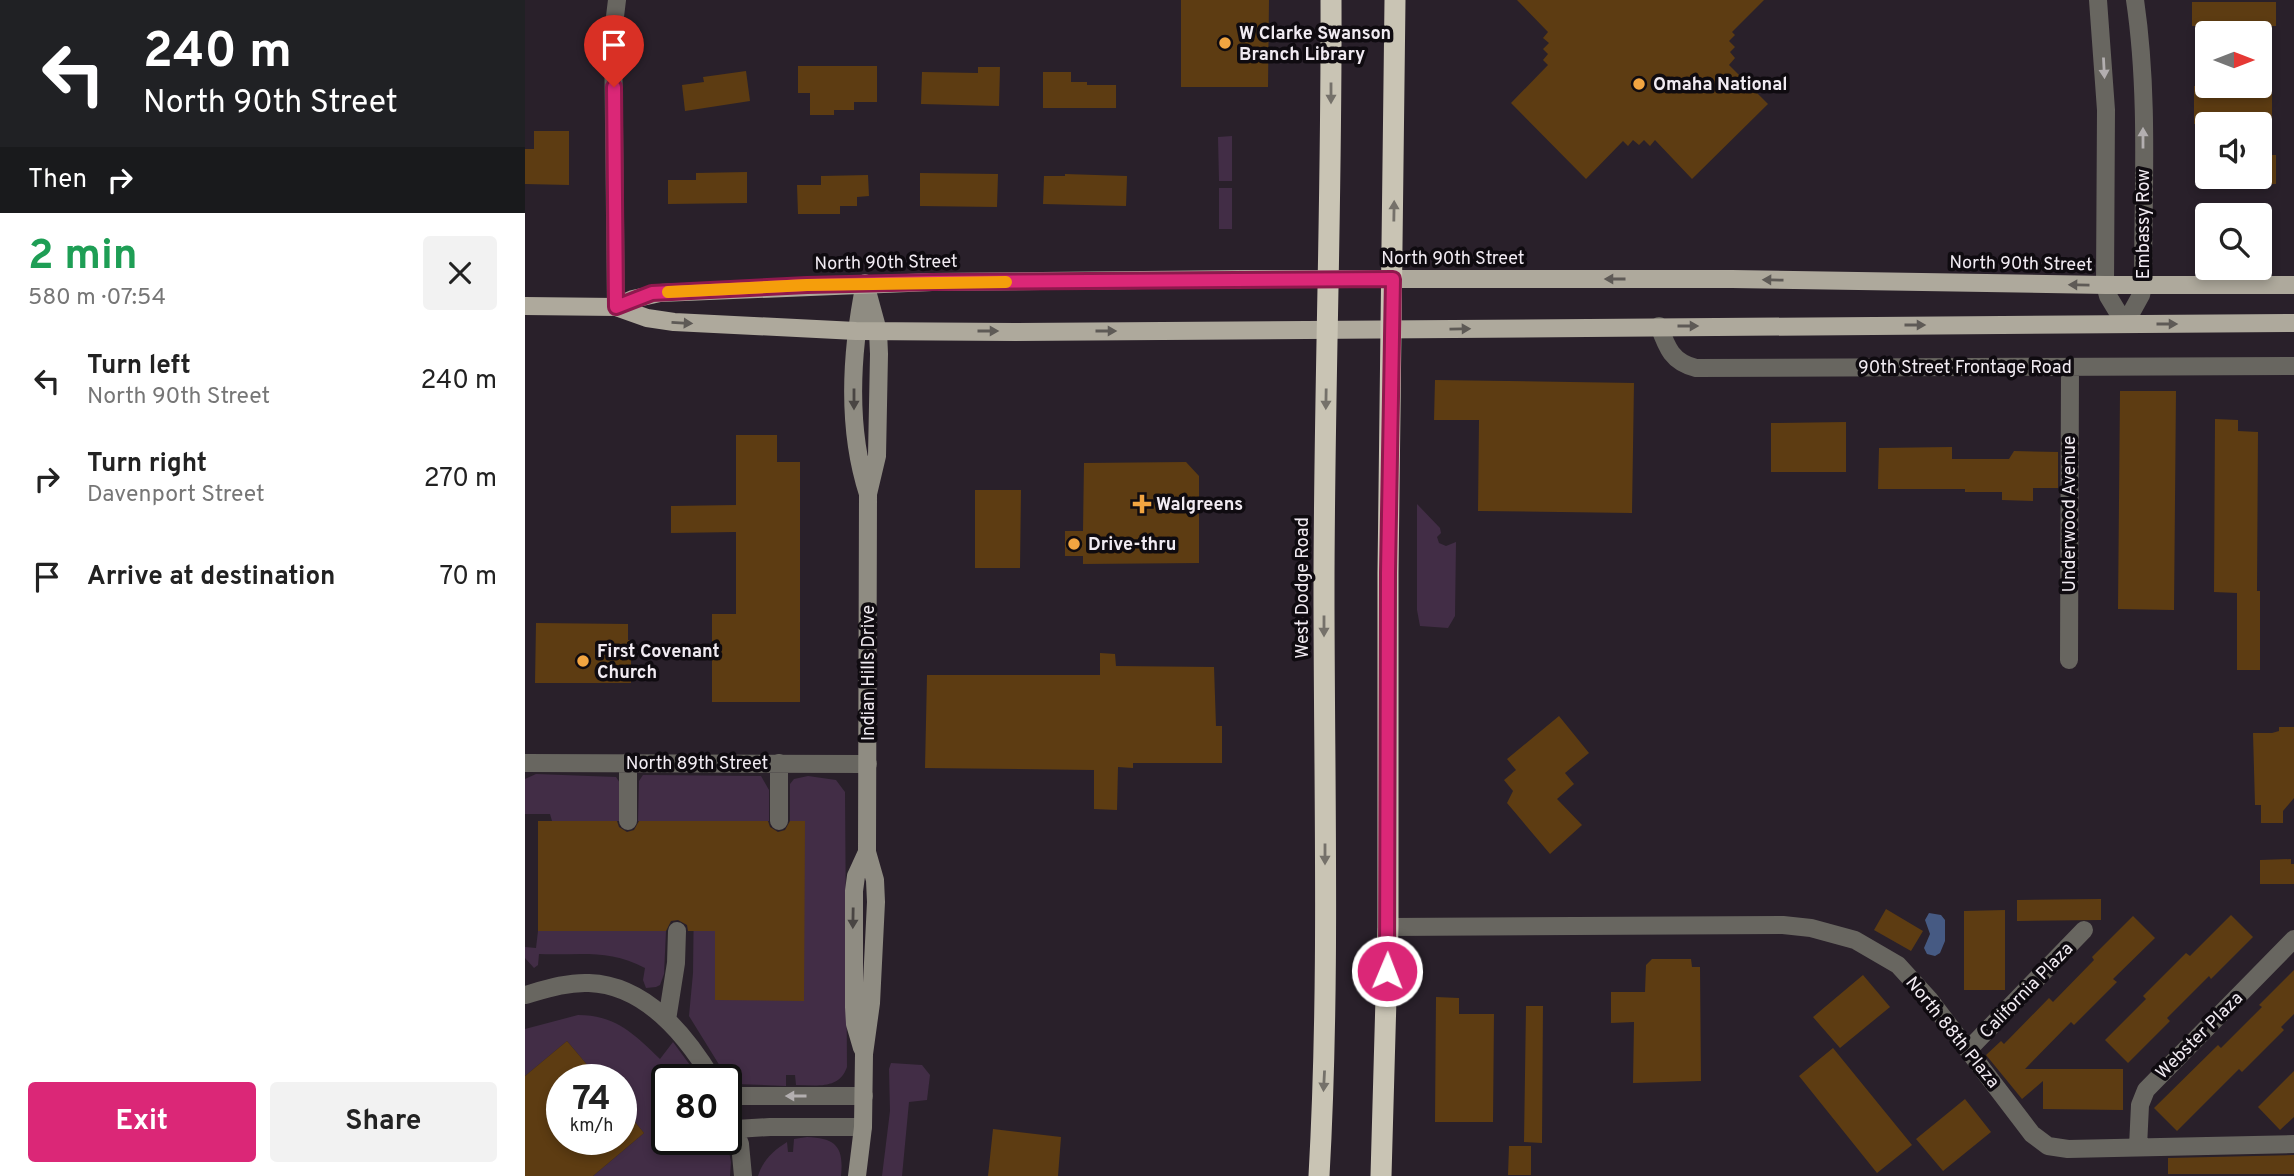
<!DOCTYPE html>
<html lang="en">
<head>
<meta charset="utf-8">
<style>
	:root { --surface:#fff; --page:#f2f2f2; --text:#222; --muted:#767676; --accent:#db2777 }
	body { margin:0; font-family:Overpass,sans-serif; background:var(--page); color:var(--text); height:100vh; display:flex; flex-direction:column; font-size:26px; white-space:nowrap }
	* { box-sizing:border-box; margin:0 }
	p { font-size:23px; color:var(--muted) }
	.icon { flex:none; width:38px; height:38px; fill:none; stroke:currentColor; stroke-width:2; stroke-linecap:round; stroke-linejoin:round }
	.map { position:relative; flex:1; overflow:hidden }
	.sheet { display:flex; flex-direction:column; background:var(--surface); width:525px }
	.sheet>* { flex:none }
	.hud { background:#202124; color:#fff; overflow:hidden }
	.needle { width:46px; rotate:90deg }
	.fabs { position:absolute; left:1670px; top:21px; display:grid; gap:14px }
	.fabs a { display:grid; place-items:center; width:77px; height:77px; border-radius:7px; background:var(--surface); box-shadow:0 4px 10px #0003; font-size:35px }
	.speed { position:absolute; left:21px; top:1064px; display:flex; gap:14px; font-size:35px; font-weight:700; text-align:center }
	.speed>* { display:grid; place-content:center; width:91px; height:91px; border-radius:50%; background:var(--surface); box-shadow:0 4px 10px #0003; line-height:1 }
	.speed small { font-size:18px; font-weight:400 }
	.speed .limit { border:4px solid #111; border-radius:10px; background:#fff; color:#111 }
	.pin { position:absolute; display:grid; place-items:center; width:60px; height:60px; color:#fff; margin:-72px -30px; border-radius:50% 50% 50% 0; rotate:-45deg; box-shadow:0 0 7px #0007 }
	.pin .icon { rotate:45deg }
	.me { position:absolute; width:77px; margin:-38px; rotate:1deg; stroke-linejoin:round; filter:drop-shadow(0 0 5px #0008) }
	.turn { display:flex; align-items:center; gap:24px; height:147px; padding:0 28px; font-size:32px }
	.turn .icon { width:91px; height:91px; stroke-width:2.5 }
	.turn b { display:block; font-size:49px; line-height:60px }
	.then { display:flex; align-items:center; height:66px; padding:0 28px; background:#0003; gap:14px; font-size:26px }
	.round { display:grid; place-items:center; flex:none; width:74px; height:74px; border-radius:7px; background:var(--page) }
	.head { display:flex; align-items:center; justify-content:space-between; height:119px; padding:0 28px }
	h1 { font-size:42px; font-weight:700; line-height:52px; color:#1e9e55 }
	.button { display:flex; gap:14px; margin-top:auto; padding:14px 28px }
	.button a { flex:1; height:80px; border-radius:7px; background:var(--accent); color:#fff; font-size:28px; font-weight:700; line-height:80px; text-align:center }
	.button a+a { background:var(--page); color:var(--text) }
	ul { padding:0; list-style:none }
	li { display:flex; align-items:center; gap:21px; height:98px; padding:0 28px }
	li div { flex:1 }
	li b { display:block; font-size:26px }
	li em { font-style:normal }
	main { display:flex; flex:1; min-height:0 }
	.map>svg:first-child { display:block }
	.green { fill:#422d46 }
	.water { fill:#465a83 }
	.building { fill:#5d3c12 }
	.lines { fill:none; stroke-linecap:round; stroke-linejoin:round }
	.street { stroke:#686660; stroke-width:18 }
	.secondary { stroke:#8f8c82; stroke-width:18 }
	.primary { stroke:#aea99c; stroke-width:18 }
	.highway { stroke:#c9c4b4; stroke-width:21 }
	.oneway { fill:#b3afb0 }
	.oneway2 { fill:#75716a }
	.oneway3 { fill:#5e5a56 }
	.oneway4 { fill:#494543 }
	.route-casing { stroke:#8e194d; stroke-width:18 }
	.route { stroke:#db2777; stroke-width:12 }
	.slow { stroke:#f59e0b; stroke-width:12 }
	.poi-dot { fill:#f2a541; stroke:#0f0b10; stroke-width:2.5 }
	.labels { text-anchor:middle; stroke-width:7; stroke-linejoin:round; paint-order:stroke }
	.poi-label { font-size:18px; font-weight:bold; fill:#f1ebf2; stroke:#0f0b10; text-anchor:start }
	.street-label { font-size:18px; fill:#f1ebf2; stroke:#0f0b10 }
</style>
</head>
<body>
<main>
<section class="sheet">
<div class="hud">
<div class="turn"><svg class="icon" aria-label="left" viewBox="0 0 24 24"><path d="M17 20v-9H6M10 6l-5 5 5 5"/></svg><div><b>240 m</b>North 90th Street</div></div>
<div class="then">Then<svg class="icon" aria-label="right" viewBox="0 0 24 24"><path d="M7 20v-9h11M14 6l5 5-5 5"/></svg></div>
</div>
<div class="head"><div><h1>2 min</h1><p>580 m · 07:54</p></div><a class="round"><svg class="icon" aria-label="close" viewBox="0 0 24 24"><path d="M6 6l12 12M18 6L6 18"/></svg></a></div>
<ul>
<li><svg class="icon" aria-label="left" viewBox="0 0 24 24"><path d="M17 20v-9H6M10 6l-5 5 5 5"/></svg><div><b>Turn left</b><p>North 90th Street</p></div><em>240 m</em></li>
<li><svg class="icon" aria-label="right" viewBox="0 0 24 24"><path d="M7 20v-9h11M14 6l5 5-5 5"/></svg><div><b>Turn right</b><p>Davenport Street</p></div><em>270 m</em></li>
<li><svg class="icon" aria-label="arrive" viewBox="0 0 24 24"><path d="M6 21V4h12l-3 4 3 4H6"/></svg><div><b>Arrive at destination</b></div><em>70 m</em></li>
</ul>
<div class="button"><a>Exit</a><a>Share</a></div>
</section>
<div class="map">
<svg width="1769" height="1176" viewBox="0 0 1769 1176">
	<rect width="100%" height="100%" fill="#29202a"/>
	<!-- green -->
	<path class="green" d="M707 136V181H694L693 137Z
		M694 188H707V229H694Z
		M892 504 915 528 916 533 912 537 914 543 921 546 931 542 930 616 923 628 895 626 892 610Z
		M11 774 91 777 95 783 94 821H27L25 814H0V779Z
		M118 775 236 776 244 790V821H113L114 781Z
		M283 776 311 780 320 792 322 1067C314 1090 291 1085 271 1085L270 1075H261V1086L211 1084 205 1080 198 1071 164 1016 168 973 169 893 279 821H265V784L269 779Z
		M13 931H141L139 974 135 985 131 987 121 988 118 980 120 968C83 948 52 956 14 954L13 965 9 968 0 958V947L11 948Z
		M53 1015C91 1015 109 1034 135 1059L148 1042 176 1080H142V1139H201V1137L206 1162 205 1176H68L119 1133 96 1105V1080H75L42 1041 0 1076V1029Z
		M366 1063 397 1065 405 1075 402 1100 384 1102 377 1176H357L365 1111 364 1069Z
		M282 1137C311 1138 319 1147 316 1176H233C238 1160 248 1151 262 1142L263 1152H268L269 1139Z"/>
	<!-- water -->
	<path class="water" d="M1404 913 1416 915 1420 920V941L1415 953 1410 956 1402 954 1399 948 1405 934 1400 920Z"/>
	<!-- building -->
	<path class="building" d="M656 0H744L743 87H656Z
		M992 0H1239L1207 32 1210 35 1204 41 1210 47 1205 52 1210 58 1204 65 1243 104 1167 179 1130 140 1125 146 1119 140 1114 145 1108 140 1103 146 1098 141 1061 179 986 103 1023 65 1018 60 1023 54 1018 49 1024 43 1018 38 1023 32Z
		M1667 2H1751V26H1747V33H1672V26H1667Z
		M273 66H352V102H329V110H309V115H285V93H273Z
		M453 67H475L474 106 396 104 397 72 453 73Z
		M221 71 225 101 160 111 157 85 179 82 178 77Z
		M518 72H546V82H562V85H591V108H518Z
		M1669 86H1747V124H1669Z
		M9 131H44V185L0 184V149H9Z
		M1734 155H1751V184H1734Z
		M222 172V203L143 204V180H171V173Z
		M395 173 473 174 472 207 395 206Z
		M540 174 602 176 601 206 518 204 519 176H540Z
		M343 175 344 196 332 197V206H315V214H273L272 185H296V176Z
		M910 380 1109 383 1107 513 953 511 954 420H909Z
		M1595 391H1651L1649 610 1593 609Z
		M1690 419 1713 420V431L1733 432 1732 591H1735V670H1712V593L1689 592Z
		M1321 422V472H1246V423Z
		M211 435H252V462H275V702H187V614H211V532L146 533V506L211 505Z
		M1427 447V459H1484L1489 451 1533 452V488H1508V501L1477 500V492H1440V489H1353L1354 448Z
		M661 462 674 476V563L558 564V556H540V531H558L559 463Z
		M450 490H496L495 568H450Z
		M11 623 103 624V640H106V683H10Z
		M575 653 590 654 591 666 689 667 691 726H697V763H608V768L593 767 592 810 569 809V770L400 768 402 675H575Z
		M1034 716 1064 753 1040 773 1049 784 1032 799 1057 825 1025 854 982 803 988 791 979 780 991 770 982 759Z
		M1754 727H1769V798L1758 811V823H1736V805H1730L1728 733H1747L1754 731Z
		M13 821H92L94 827 102 832 109 830 114 821H243L245 827 253 832 260 830 265 821H280L279 1001 190 1000V931H163L162 925 153 920 146 921 141 931H13Z
		M1766 859V864H1769V884H1735V860Z
		M1576 899V920L1492 921V900Z
		M1361 909 1398 931 1386 951 1349 930Z
		M1480 910V990H1439V911Z
		M1706 915 1728 937 1686 979 1684 976 1642 1018 1645 1021 1603 1063 1580 1040 1621 999 1618 996 1661 953 1665 956Z
		M1608 916 1630 938 1588 979 1592 982 1549 1025 1546 1022 1500 1069H1598V1110L1518 1109V1081L1497 1099 1461 1055 1476 1041 1479 1044 1524 998 1528 1002 1569 960 1567 957Z
		M1127 959H1166L1167 967H1175L1176 1081 1108 1083 1109 1022 1086 1023V992H1120L1121 965Z
		M1769 970V1014L1756 1027 1759 1030 1717 1072 1714 1069 1652 1131 1629 1108 1693 1045 1696 1048 1737 1007 1734 1005Z
		M1338 975 1365 1007 1315 1048 1288 1017Z
		M911 997 934 998V1014H969L968 1122H910Z
		M1001 1006H1018L1017 1143 999 1142Z
		M42 1041 75 1080H37V1139H96V1105L119 1133 68 1176H0V1076Z
		M1308 1048 1387 1145 1352 1173 1274 1076Z
		M1769 1071V1117L1755 1130 1733 1107Z
		M1440 1099 1466 1132 1418 1171 1391 1139Z
		M468 1129 536 1137 533 1176H463Z
		M984 1146H1006V1175H983Z
		M1769 1155V1174H1643V1158Z"/>
	<g class="lines">
		<!-- street -->
		<path class="street" d="M1573 0 1581 110 1580 285 1583 296 1600 324
			M91 307 88 33 92 0
			M1600 324 1616 295 1618 286C1618 191 1624 94 1610 0
			M1134 326C1142 348 1147 362 1171 368L1769 366
			M1544 660 1545 367
			M0 763 343 764
			M103 821V762
			M254 821V763
			M863 927 1258 925 1286 928 1330 940 1373 965 1404 999 1507 1134 1523 1146 1543 1149 1769 1144
			M0 995C21 989 42 982 64 983 121 985 161 1035 188 1080
			M142 1020 151 963 152 931
			M1443 1050 1559 930
			M201 1096H339
			M201 1106 215 1144 218 1176
			M211 1129 245 1127H338
			M1613 1147 1615 1105 1621 1090 1769 939"/>
		<!-- secondary -->
		<path class="secondary" d="M341 287 353 331 354 354 352 456 343 494
			M337 1048 330 1024 329 1007V891L331 876 342 852
			M332 1176 338 1127 339 1054 346 1003 351 902 350 880 342 852 343 494C321 426 326 352 340 283"/>
		<!-- primary -->
		<path class="primary" d="M0 306 91 307 122 318 149 322 331 331 490 332 1769 323
			M91 307 108 299 135 293 407 282 719 279H1207L1580 285H1769"/>
		<!-- highway -->
		<path class="highway" d="M794 1176C805 981 799 786 799 591 799 394 807 197 806 0
			M856 1176 863 927V573L870 0"/>
	</g>
	<!-- one-way arrows -->
	<defs><path id="oneway-solid" d="M-6-.8H1V-3.2L6.5 0L1 3.2V.8H-6Z" transform="scale(1.75)"/></defs>
	<g class="oneway">
		<use href="#oneway-solid" transform="translate(1579 68) rotate(87)"/>
		<use href="#oneway-solid" transform="translate(1618 138) rotate(-90)"/>
		<use href="#oneway-solid" transform="translate(271 1096) rotate(180)"/>
	</g>
	<g class="oneway2">
		<use href="#oneway-solid" transform="translate(806 93) rotate(90)"/>
		<use href="#oneway-solid" transform="translate(869 211) rotate(-89)"/>
		<use href="#oneway-solid" transform="translate(801 399) rotate(91)"/>
		<use href="#oneway-solid" transform="translate(799 626) rotate(90)"/>
		<use href="#oneway-solid" transform="translate(800 854) rotate(90)"/>
		<use href="#oneway-solid" transform="translate(799 1081) rotate(93)"/>
	</g>
	<g class="oneway3">
		<use href="#oneway-solid" transform="translate(1090 279) rotate(180)"/>
		<use href="#oneway-solid" transform="translate(1248 280) rotate(-179)"/>
		<use href="#oneway-solid" transform="translate(1554 285) rotate(-179)"/>
		<use href="#oneway-solid" transform="translate(157 323) rotate(3)"/>
		<use href="#oneway-solid" transform="translate(1642 324)"/>
		<use href="#oneway-solid" transform="translate(1390 325)"/>
		<use href="#oneway-solid" transform="translate(1163 326)"/>
		<use href="#oneway-solid" transform="translate(935 329) rotate(-1)"/>
		<use href="#oneway-solid" transform="translate(463 331)"/>
		<use href="#oneway-solid" transform="translate(581 331)"/>
	</g>
	<g class="oneway4">
		<use href="#oneway-solid" transform="translate(329 399) rotate(90)"/>
		<use href="#oneway-solid" transform="translate(328 918) rotate(91)"/>
	</g>
	<g class="lines">
		<defs>
			<path id="route" d="M89 87 91 307 127 293 282 285 407 282 868 279 863 573 862 971"/>
		</defs>
		<!-- route casing -->
		<use href="#route" class="route-casing"/>
		<!-- route -->
		<use href="#route" class="route"/>
		<!-- slow -->
		<path class="slow" d="M143 292 282 285 481 282"/>
	</g>
	<!-- markers -->
	<g class="poi-dot">
		<circle cx="700" cy="43" r="7"/>
		<circle cx="1114" cy="84" r="7"/>
		<path d="M613.5 493.5h7v7h7v7h-7v7h-7v-7h-7v-7h7z"/>
		<circle cx="549" cy="544" r="7"/>
		<circle cx="58" cy="661" r="7"/>
	</g>
	<g class="labels">
		<!-- poi labels -->
		<g class="poi-label">
			<text x="714" y="39">W Clarke Swanson<tspan x="714" dy="21">Branch Library</tspan></text>
			<text x="1128" y="90">Omaha National</text>
			<text x="631" y="510">Walgreens</text>
			<text x="563" y="550">Drive-thru</text>
			<text x="72" y="657">First Covenant<tspan x="72" dy="21">Church</tspan></text>
		</g>
		<!-- street labels -->
		<g class="street-label">
			<text transform="translate(1618 224) rotate(-90)" y="6">Embassy Row</text>
			<text x="928" y="264">North 90th Street</text>
			<text transform="translate(361 262) rotate(-1)" y="6">North 90th Street</text>
			<text transform="translate(1496 263) rotate(1)" y="6">North 90th Street</text>
			<text x="1440" y="373">90th Street Frontage Road</text>
			<text transform="translate(1544 514) rotate(-90)" y="6">Underwood Avenue</text>
			<text transform="translate(777 588) rotate(-90)" y="6">West Dodge Road</text>
			<text transform="translate(343 673) rotate(-90)" y="6">Indian Hills Drive</text>
			<text x="172" y="769">North 89th Street</text>
			<text transform="translate(1501 990) rotate(-46)" y="6">California Plaza</text>
			<text transform="translate(1428 1032) rotate(51)" y="6">North 88th Plaza</text>
			<text transform="translate(1674 1035) rotate(-45)" y="6">Webster Plaza</text>
		</g>
	</g>
</svg>
<div class="fabs">
<a><svg class="needle" viewBox="-14 -14 28 28"><path d="M0-13l5 13h-10z" fill="#e53935"/><path d="M0 13l5-13h-10z" fill="#767676"/></svg></a>
<a><svg class="icon" aria-label="sound" viewBox="0 0 24 24"><path d="M4 9h4l5-4v14l-5-4H4zM17 9q2 3 0 6"/></svg></a>
<a><svg class="icon" aria-label="search" viewBox="0 0 24 24"><circle cx="10" cy="10" r="6"/><path d="M15 15l6 6"/></svg></a>
</div>
<div class="speed"><div>74<small>km/h</small></div><div class="limit">80</div></div>
<div class="pin" style="left:89px;top:87px;background:#d93025"><svg class="icon" aria-label="arrive" viewBox="0 0 24 24"><path d="M6 21V4h12l-3 4 3 4H6"/></svg></div>
<svg class="me" style="left:862px;top:971px" viewBox="-20 -20 40 40"><circle r="17" fill="#db2777" stroke="#fff" stroke-width="3"/><path d="M0-11L8 9 0 5-8 9z" fill="#fff"/></svg>
</div>
</main>
</body>
</html>
